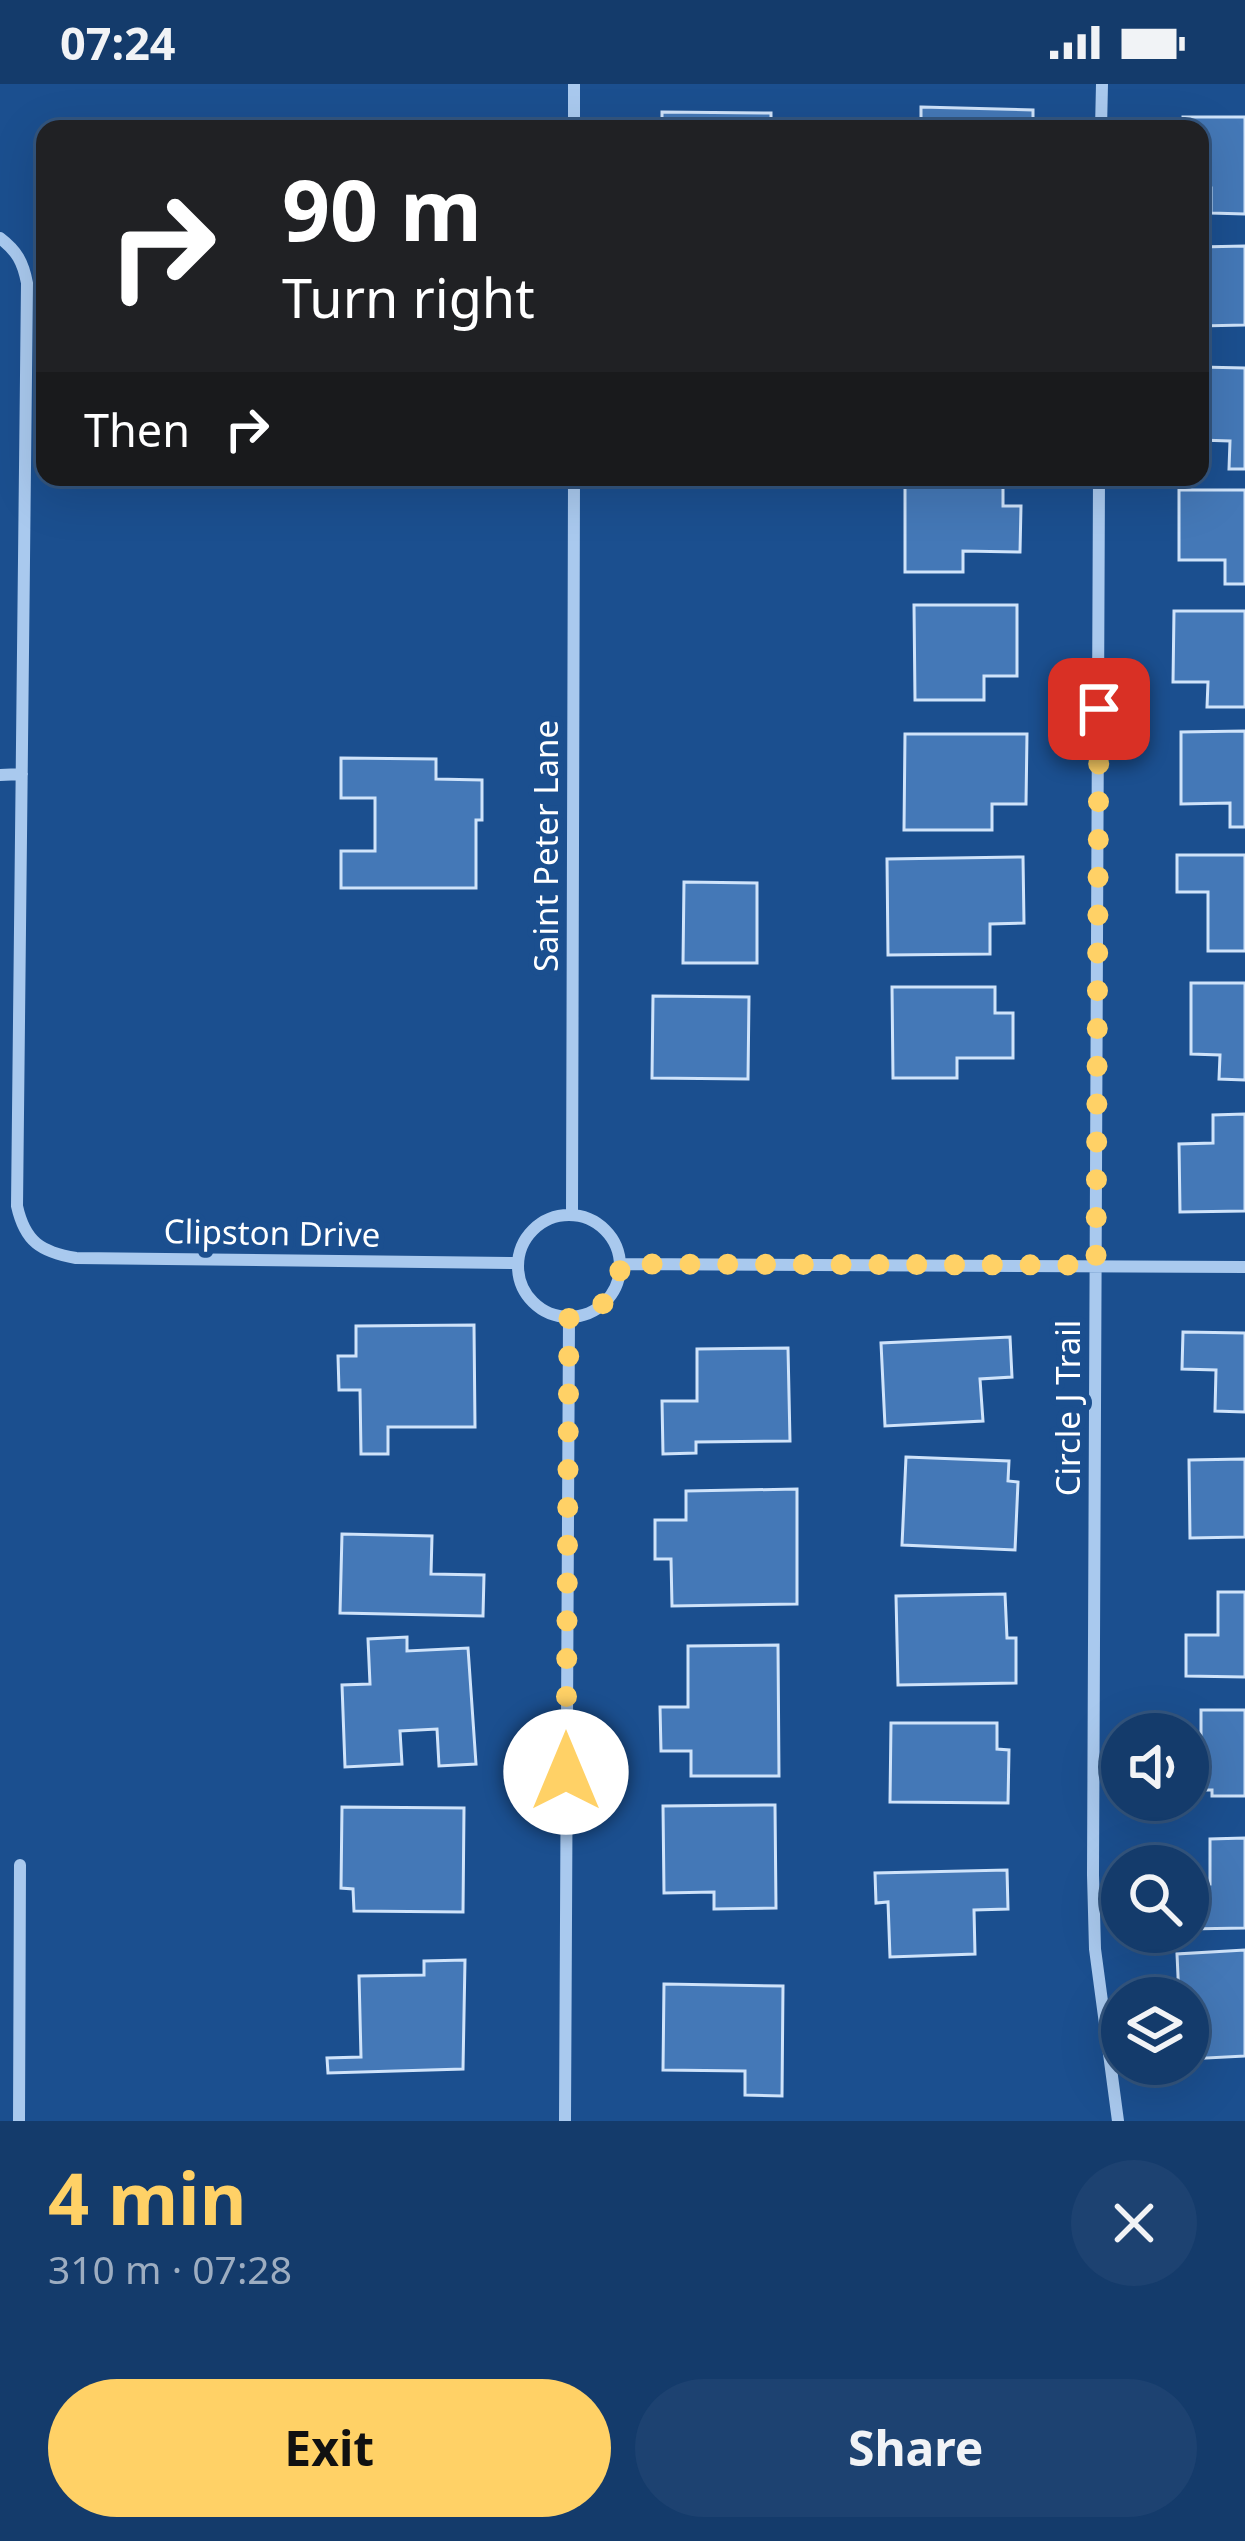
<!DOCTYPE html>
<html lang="en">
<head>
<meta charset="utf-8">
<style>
	:root { --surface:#143b6b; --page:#1d4271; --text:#f1f3f6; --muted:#9dadc1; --line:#33557e; --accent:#ffd166 }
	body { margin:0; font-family:"Noto Sans",sans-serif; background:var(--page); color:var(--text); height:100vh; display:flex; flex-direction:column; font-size:45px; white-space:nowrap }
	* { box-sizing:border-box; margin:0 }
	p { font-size:39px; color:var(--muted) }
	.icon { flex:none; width:66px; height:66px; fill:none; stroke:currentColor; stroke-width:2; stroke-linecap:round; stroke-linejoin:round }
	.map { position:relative; height:2037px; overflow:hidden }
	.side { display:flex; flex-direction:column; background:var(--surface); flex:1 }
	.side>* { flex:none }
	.banner { position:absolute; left:36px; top:36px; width:1173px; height:366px; border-radius:24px; box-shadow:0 12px 48px #0002,0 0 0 3px var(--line); background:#202124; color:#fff; overflow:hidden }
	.tools { position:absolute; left:1101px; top:1629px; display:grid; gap:24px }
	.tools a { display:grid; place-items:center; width:108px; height:108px; border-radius:50%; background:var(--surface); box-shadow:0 12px 48px #0002,0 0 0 3px var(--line); font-size:60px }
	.pin { position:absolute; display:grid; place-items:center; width:102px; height:102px; color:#fff; margin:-51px; border-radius:24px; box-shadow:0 6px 18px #0006 }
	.me { position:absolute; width:132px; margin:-66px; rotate:0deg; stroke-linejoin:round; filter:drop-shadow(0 0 9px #0008) }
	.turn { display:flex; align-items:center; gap:42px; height:252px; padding:0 48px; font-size:54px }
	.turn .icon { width:156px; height:156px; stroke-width:2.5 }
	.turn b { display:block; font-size:84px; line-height:102px }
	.then { display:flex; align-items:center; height:114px; padding:0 48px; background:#0003; gap:24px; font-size:45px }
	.round { display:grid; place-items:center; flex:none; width:126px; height:126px; border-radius:63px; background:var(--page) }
	.headline { display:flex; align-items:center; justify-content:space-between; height:204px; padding:0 48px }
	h1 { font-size:72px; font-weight:700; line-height:90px; color:var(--accent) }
	.primary-button { display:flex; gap:24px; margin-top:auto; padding:24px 48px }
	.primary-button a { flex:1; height:138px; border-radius:72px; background:var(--accent); color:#111; font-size:48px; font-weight:700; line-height:138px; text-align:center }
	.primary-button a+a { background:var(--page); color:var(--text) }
	.status { display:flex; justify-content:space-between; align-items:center; height:84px; padding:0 60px; background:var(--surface); direction:ltr }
	.status svg { height:33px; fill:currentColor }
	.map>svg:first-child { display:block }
	.building { fill:#4478b7; stroke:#cfe3fa; stroke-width:3 }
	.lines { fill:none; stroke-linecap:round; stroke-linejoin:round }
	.minor { stroke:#a9c9ee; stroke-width:12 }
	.route { stroke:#ffd166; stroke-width:21; stroke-dasharray:0 37.8 }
	.labels { text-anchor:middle; stroke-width:12; stroke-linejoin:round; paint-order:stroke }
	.street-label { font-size:33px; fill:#fff; stroke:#1b4f8f }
</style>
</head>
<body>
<div class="status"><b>07:24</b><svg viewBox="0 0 49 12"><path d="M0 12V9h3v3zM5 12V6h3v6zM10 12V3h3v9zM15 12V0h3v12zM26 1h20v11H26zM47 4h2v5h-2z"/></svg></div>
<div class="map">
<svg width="1245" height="2037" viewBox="0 0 1245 2037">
	<rect width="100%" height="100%" fill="#1b4f8f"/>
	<!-- building -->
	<path class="building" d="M921 23 1033 26V45H921Z
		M662 28 771 29V45H662Z
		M1183 33H1245V130L1211 129V104H1200V45H1183Z
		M1245 162V241L1200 242V163Z
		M1200 283 1245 284V385H1229L1230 357 1200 356Z
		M905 397 1003 398V422H1021L1020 468 963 467V488H905Z
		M1179 406H1245V500H1225V476H1179Z
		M914 521H1017V592H984V616H915Z
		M1174 527H1245V623H1207L1208 598H1173Z
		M1245 647V743H1230V719L1181 720V648Z
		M905 650H1027L1026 720H992V746H904Z
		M341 674 436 675V695L482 696V736H476V804H341V767H375V714H341Z
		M1177 771H1245V867H1208V808H1177Z
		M1023 773 1024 839 990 840V870L888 871 887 775Z
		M684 798 757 799V879H683Z
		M1191 899H1245V996L1219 995 1220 971 1191 970Z
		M892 903H995V929H1013V974H957V994H893Z
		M653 912 749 913 748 995 652 994Z
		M1245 1030V1127L1180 1128 1179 1060 1213 1059V1031Z
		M474 1241 475 1343H388V1370H361L360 1306H339L338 1272H356V1242Z
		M1183 1248 1245 1249V1328L1215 1327 1216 1286 1182 1285Z
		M1010 1253 1012 1293 980 1295 983 1337 885 1342 881 1259Z
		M788 1264 790 1357 696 1358V1369L663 1370 662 1317H697V1265Z
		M906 1373 1009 1377 1008 1397 1018 1398 1015 1466 902 1461Z
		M1245 1375V1453L1190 1454 1189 1376Z
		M797 1405V1520L672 1522 671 1475H655V1436H686V1407Z
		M342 1450 432 1452 431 1490 484 1491 483 1532 340 1529Z
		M1218 1508H1245V1593L1186 1592V1551H1218Z
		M1005 1510 1007 1554H1016V1599L898 1601 896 1512Z
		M407 1553V1567L468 1564 476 1680 439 1682 437 1645 400 1647 402 1680 345 1683 342 1601 370 1600 368 1555Z
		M778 1561 779 1692H691V1667H661L660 1623H688V1562Z
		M1201 1626H1245V1712H1212V1706H1188V1668L1201 1667Z
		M891 1639H997V1665L1009 1666 1008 1719 890 1718Z
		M775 1721 776 1824 714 1825V1808L664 1809 663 1722Z
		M342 1723 464 1724 463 1828 354 1827 353 1805 341 1804Z
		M1245 1754V1844L1188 1845V1800H1210V1755Z
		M1007 1786 1008 1825 974 1826 975 1870 890 1873 888 1818 876 1819 875 1789Z
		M1245 1866V1972L1188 1975V1914H1179L1177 1870Z
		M465 1876 463 1985 328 1989 327 1974 361 1973 359 1892 424 1891V1877Z
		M664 1900 783 1902 782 2012 745 2011V1987L663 1986Z"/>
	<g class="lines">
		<!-- minor -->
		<path class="minor" d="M574 45V0
			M1101 45 1102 0
			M0 154C17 167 23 178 27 199L17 1122C25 1158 41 1168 76 1174L518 1179
			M1099 393 1093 1791 1095 1865 1118 2037
			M0 691 22 690
			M518 1182a51 51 0 1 1 102 0a51 51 0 1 1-102 0Z
			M572 1131 574 393
			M621 1180 1245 1183
			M19 2037 20 1781
			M565 2037 569 1234"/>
	</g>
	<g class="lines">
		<!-- route -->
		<path class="route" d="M566 1688 569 1234C601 1230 617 1211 621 1180L1096 1181 1099 625"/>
	</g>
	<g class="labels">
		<!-- street labels -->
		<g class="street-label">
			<text transform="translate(546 762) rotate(-90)" y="12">Saint Peter Lane</text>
			<text transform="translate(272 1149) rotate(1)" y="12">Clipston Drive</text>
			<text transform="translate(1068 1324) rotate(-90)" y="12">Circle J Trail</text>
		</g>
	</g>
</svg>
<div class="tools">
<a><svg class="icon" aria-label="sound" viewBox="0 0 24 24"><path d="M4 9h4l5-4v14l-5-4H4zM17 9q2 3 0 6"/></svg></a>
<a><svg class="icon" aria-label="search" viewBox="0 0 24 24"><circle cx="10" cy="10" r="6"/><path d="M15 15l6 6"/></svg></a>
<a><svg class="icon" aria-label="layers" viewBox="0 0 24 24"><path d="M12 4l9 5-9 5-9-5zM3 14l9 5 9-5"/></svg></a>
</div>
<div class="pin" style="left:1099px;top:625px;background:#d93025"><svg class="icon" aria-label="arrive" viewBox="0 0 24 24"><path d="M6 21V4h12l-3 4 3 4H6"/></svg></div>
<svg class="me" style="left:566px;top:1688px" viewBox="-20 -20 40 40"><circle r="19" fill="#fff"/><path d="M0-13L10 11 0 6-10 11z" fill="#ffd166"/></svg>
<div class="banner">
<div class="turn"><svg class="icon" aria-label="right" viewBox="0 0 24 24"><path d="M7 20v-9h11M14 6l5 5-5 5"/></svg><div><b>90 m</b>Turn right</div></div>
<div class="then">Then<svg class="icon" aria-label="right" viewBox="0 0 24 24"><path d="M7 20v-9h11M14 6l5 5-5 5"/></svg></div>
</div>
</div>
<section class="side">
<div class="headline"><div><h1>4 min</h1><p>310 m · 07:28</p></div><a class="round"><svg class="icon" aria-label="close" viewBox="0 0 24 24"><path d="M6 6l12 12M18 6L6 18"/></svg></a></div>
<div class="primary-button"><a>Exit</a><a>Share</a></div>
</section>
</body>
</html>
